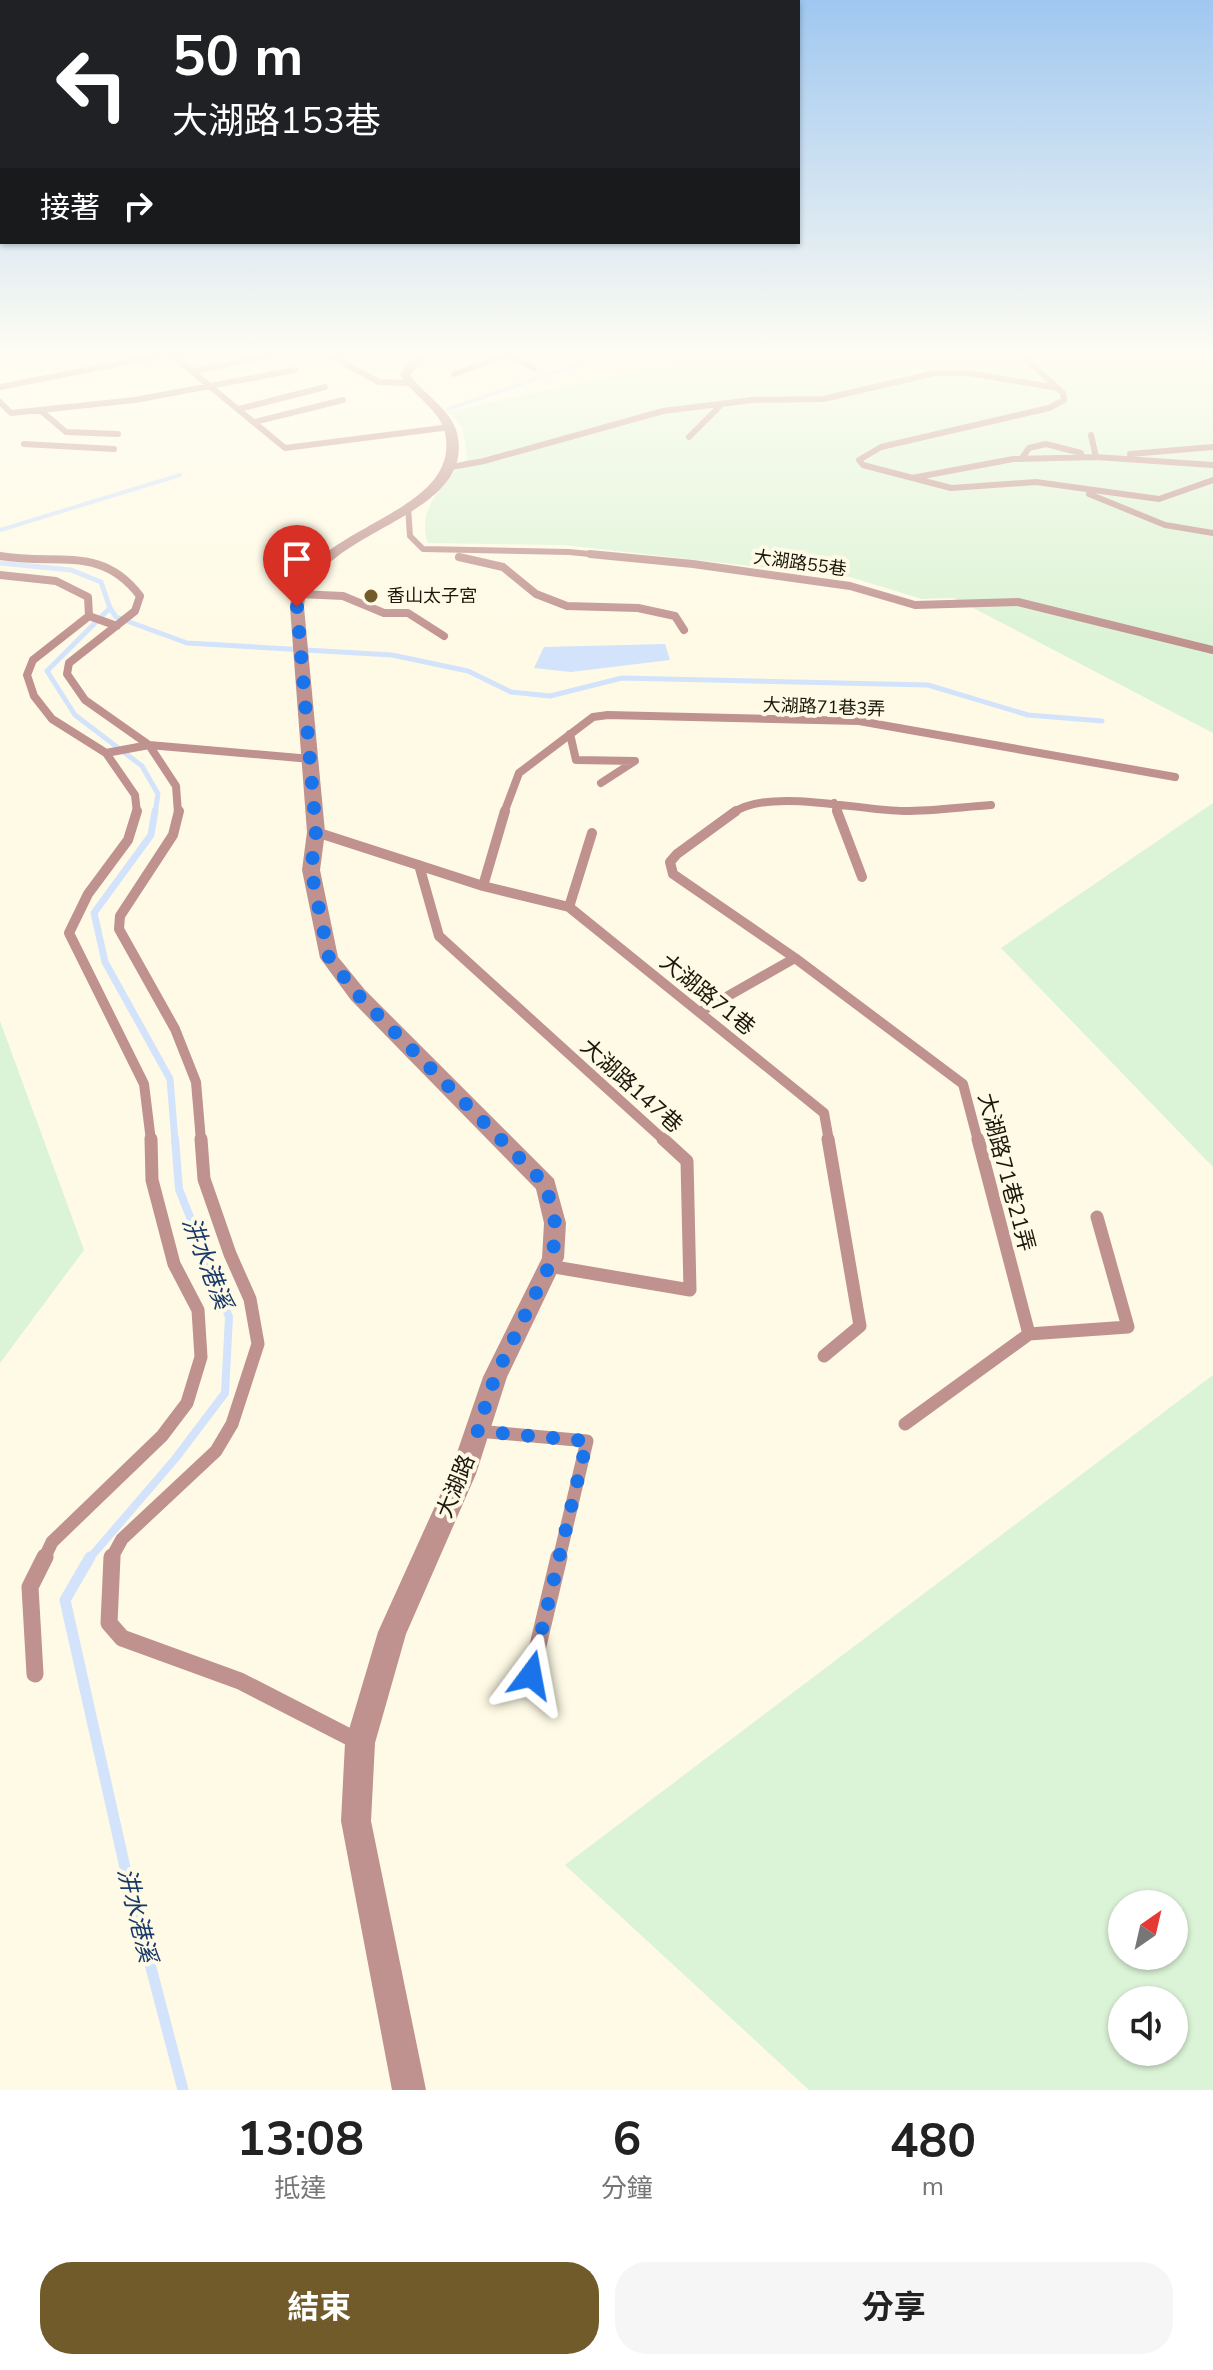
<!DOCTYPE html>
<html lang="zh-TW">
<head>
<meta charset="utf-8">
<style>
	:root { --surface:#fff; --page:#f6f6f6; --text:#222; --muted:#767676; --accent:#715b2a }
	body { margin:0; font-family:"Nunito Sans","Noto Sans TC",sans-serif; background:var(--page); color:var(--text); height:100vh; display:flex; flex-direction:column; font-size:30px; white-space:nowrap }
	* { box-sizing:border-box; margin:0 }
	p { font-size:26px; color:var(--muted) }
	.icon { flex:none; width:44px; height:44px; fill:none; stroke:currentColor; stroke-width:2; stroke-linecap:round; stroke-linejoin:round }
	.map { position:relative; height:2090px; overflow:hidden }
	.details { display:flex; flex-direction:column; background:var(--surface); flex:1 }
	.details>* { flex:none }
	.guide { position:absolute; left:0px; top:0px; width:800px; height:244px; box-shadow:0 2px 6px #0004; background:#202124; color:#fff; overflow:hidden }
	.needle { width:52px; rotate:34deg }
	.controls { position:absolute; left:1108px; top:1890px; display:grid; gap:16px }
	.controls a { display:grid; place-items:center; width:80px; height:80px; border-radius:50%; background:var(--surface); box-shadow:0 2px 6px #0004; font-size:40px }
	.pin { position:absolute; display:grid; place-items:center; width:68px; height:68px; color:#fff; margin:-82px -34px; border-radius:50% 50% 50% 0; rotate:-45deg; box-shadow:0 0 8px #0007 }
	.pin .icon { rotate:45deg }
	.me { position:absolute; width:88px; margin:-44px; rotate:13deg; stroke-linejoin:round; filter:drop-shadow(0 0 6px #0008) }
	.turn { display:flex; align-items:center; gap:28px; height:168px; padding:0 40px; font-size:36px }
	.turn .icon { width:104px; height:104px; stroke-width:2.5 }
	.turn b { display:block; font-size:56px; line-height:68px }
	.then { display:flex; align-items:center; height:76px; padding:0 40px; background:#0003; gap:16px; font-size:30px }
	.eta { display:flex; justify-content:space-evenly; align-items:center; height:136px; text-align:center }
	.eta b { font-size:48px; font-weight:700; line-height:56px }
	.cta { display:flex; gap:16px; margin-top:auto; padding:16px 40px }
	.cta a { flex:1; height:92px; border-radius:32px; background:var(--accent); color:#fff; font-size:32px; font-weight:700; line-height:92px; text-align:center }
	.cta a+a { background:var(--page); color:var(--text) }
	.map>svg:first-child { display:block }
	.green { fill:#dbf3d6; fill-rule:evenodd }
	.water { fill:#d3e3fc }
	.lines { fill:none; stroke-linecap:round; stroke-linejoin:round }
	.stream-far4 { stroke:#d3e3fc; stroke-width:4 }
	.stream-far3 { stroke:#d3e3fc; stroke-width:5 }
	.stream-far2 { stroke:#d3e3fc; stroke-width:7 }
	.stream-far1 { stroke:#d3e3fc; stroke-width:8 }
	.stream { stroke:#d3e3fc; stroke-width:11 }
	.service-far4 { stroke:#bf918f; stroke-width:6 }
	.service-far3 { stroke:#bf918f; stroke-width:8 }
	.service-far2 { stroke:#bf918f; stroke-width:10 }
	.service-far1 { stroke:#bf918f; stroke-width:13 }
	.service { stroke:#bf918f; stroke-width:17 }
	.tertiary { fill:#bf918f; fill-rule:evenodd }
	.route { stroke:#1a73e8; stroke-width:14; stroke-dasharray:0 25.2 }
	.poi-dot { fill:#715b2a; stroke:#fefae5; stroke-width:3 }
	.labels { text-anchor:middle; stroke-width:8; stroke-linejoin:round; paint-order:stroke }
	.far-street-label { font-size:18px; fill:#1a180c; stroke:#fefae5 }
	.far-poi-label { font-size:18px; fill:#1a180c; stroke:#fefae5; text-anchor:start }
	.street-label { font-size:22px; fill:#1a180c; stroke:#fefae5 }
	.water-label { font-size:24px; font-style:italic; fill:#173869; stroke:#fefae5 }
</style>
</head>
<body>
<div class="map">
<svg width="1213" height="2090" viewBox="0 0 1213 2090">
	<rect width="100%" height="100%" fill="#fefae5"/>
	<!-- green -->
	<path class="green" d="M719 353H1213V733L954 598 922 599 850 577 564 545 428 543C415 508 446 483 467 458L463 428 448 412Z
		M1213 803V1167L1001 948Z
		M0 1021 84 1250 0 1363Z
		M1213 1375V2090H809L565 1865ZM1122 1904H1174V1956H1122ZM1122 2000H1174V2052H1122Z"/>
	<!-- water -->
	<path class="water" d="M665 644 670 660 571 672 534 668 544 647Z"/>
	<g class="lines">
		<!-- stream-far4 -->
		<path class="stream-far4" d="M448 409 612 353
			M0 530 180 475"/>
		<!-- stream-far3 -->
		<path class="stream-far3" d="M0 563 71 570 101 582 110 608 47 671 75 715 142 766 158 794 155 813
			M110 608 116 617 187 643 392 655 468 671 511 692 550 696 622 678 928 685 1028 715 1102 721"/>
		<!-- stream-far2 -->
		<path class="stream-far2" d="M155 811 151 835 94 913 105 962 170 1079 175 1141"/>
		<!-- stream-far1 -->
		<path class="stream-far1" d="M89 1559 175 1459 225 1393 229 1317 179 1189 175 1139"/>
		<!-- stream -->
		<path class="stream" d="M90 1557 65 1600 126 1872 183 2090"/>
		<!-- service-far4 -->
		<path class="service-far4" d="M325 353 379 382 410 383
			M504 353 534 368
			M1020 353 1063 393 1064 400 1049 408 881 447 859 460 863 465 951 488 1036 482 1159 499 1213 480
			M171 354 285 448 450 427
			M194 371 267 356
			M454 374 506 355
			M0 387 173 353
			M0 402 11 413 135 400 295 370
			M239 409 325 387
			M40 410 66 432 118 434
			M254 422 343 400
			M1091 435 1096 457
			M689 437 722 404
			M24 444 114 449
			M1130 454 1213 447
			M1022 458 1029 448 1046 444 1081 453
			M451 467 484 461 663 411 752 400 823 399 935 373H968L1058 388
			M912 478 1013 459 1096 457 1213 465
			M1089 494 1165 525 1213 533
			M408 507 410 536 423 549 569 552 611 556"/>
		<!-- service-far3 -->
		<path class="service-far3" d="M590 554 693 564 850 586 915 605 1018 602 1213 650
			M0 556C56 566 101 544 140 596L135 611 69 663 67 674 85 700 149 745 176 786 178 813
			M459 557 503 567 536 594 567 606 638 608 675 616 684 630
			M0 575 56 581 88 597 89 616 33 660 27 675 34 696 52 719 106 753 135 795 137 813
			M299 594 343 596 384 613H408L444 636
			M89 616 117 626
			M570 734 576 760 635 761 601 783
			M106 753 149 745 311 759
			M834 803 838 813
			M504 813 519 773 593 717 608 715 859 721 1175 777
			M733 813C769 787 861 811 904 811 933 811 962 807 991 805"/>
		<!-- service-far2 -->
		<path class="service-far2" d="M137 811 128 840 88 894 69 933 144 1084 151 1141
			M179 811 173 835 120 916 119 929 175 1029 196 1082 201 1141
			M736 811 677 854 670 862 673 874 795 958 963 1084 978 1141
			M837 811 862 877
			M316 832 483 886 569 907 824 1113 829 1141
			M419 865 439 936 665 1141
			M483 886 505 811
			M569 907 592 833
			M700 1012 795 958"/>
		<!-- service-far1 -->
		<path class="service-far1" d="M549 1266 690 1290 687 1161 663 1139
			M1029 1334 1128 1327 1097 1217
			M824 1356 860 1326 828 1139
			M905 1424 1029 1334 978 1139
			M478 1431 587 1441 559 1559
			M44 1559 52 1542 162 1436 187 1403 201 1357 198 1310 174 1264 152 1180 151 1139
			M111 1559 122 1539 216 1451 232 1424 258 1344 250 1299 230 1254 204 1179 201 1139"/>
		<!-- service -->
		<path class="service" d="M112 1557 109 1623 122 1638 240 1681 359 1742
			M35 1674 30 1587 45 1557
			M531 1675 559 1557"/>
		<!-- tertiary -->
		<path class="tertiary" d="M419 353H431L410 375C423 394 451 409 457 433 478 521 312 528 304 607L325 832 320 870 338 957 365 990 554 1179 566 1223 564 1258 507 1377 476 1474 406 1634 375 1743 371 1821 426 2090H392L341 1821 345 1743 378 1632 450 1473 483 1377 542 1258 544 1223 536 1189 351 1000 320 958 302 870 307 832 290 607C299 525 463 518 445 433 441 411 412 394 400 375L406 364Z"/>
	</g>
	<!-- sky -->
	<linearGradient id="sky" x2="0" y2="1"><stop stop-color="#9fc7f0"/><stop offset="0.55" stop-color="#fffdf3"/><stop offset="1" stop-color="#fffdf3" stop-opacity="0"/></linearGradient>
	<rect width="1213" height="646" fill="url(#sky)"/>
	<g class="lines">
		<!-- route -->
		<path class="route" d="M297 607 316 832 311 870 329 958 358 995 546 1185 555 1223 553 1258 495 1377 477 1431 587 1441 531 1675"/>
	</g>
	<!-- markers -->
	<circle class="poi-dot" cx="371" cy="596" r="8"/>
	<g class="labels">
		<!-- far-street labels -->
		<g class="far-street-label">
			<text transform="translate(800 563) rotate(8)" y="6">大湖路55巷</text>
			<text transform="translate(824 707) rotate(2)" y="6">大湖路71巷3弄</text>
		</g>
		<!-- far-poi labels -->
		<g class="far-poi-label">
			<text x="387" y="602">香山太子宮</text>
		</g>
		<!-- street labels -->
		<g class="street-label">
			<text transform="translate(708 994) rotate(39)" y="8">大湖路71巷</text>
			<text transform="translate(632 1085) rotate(42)" y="8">大湖路147巷</text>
			<text transform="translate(1007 1172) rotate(75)" y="8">大湖路71巷21弄</text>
			<text transform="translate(455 1486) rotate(-68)" y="8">大湖路</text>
		</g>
		<!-- water labels -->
		<g class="water-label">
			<text transform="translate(207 1263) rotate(69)" y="8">汫水港溪</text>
			<text transform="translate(137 1915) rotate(76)" y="8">汫水港溪</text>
		</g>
	</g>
</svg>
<div class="controls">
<a><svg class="needle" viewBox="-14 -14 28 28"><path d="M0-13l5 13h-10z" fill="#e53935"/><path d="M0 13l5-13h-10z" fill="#767676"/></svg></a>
<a><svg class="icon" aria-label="sound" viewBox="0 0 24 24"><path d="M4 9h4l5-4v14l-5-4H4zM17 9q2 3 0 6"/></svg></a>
</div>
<div class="pin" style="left:297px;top:607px;background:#d93025"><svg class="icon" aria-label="arrive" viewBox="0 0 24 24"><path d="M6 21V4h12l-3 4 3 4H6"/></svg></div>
<svg class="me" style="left:531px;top:1675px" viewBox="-20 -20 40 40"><path d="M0-17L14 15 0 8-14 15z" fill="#1a73e8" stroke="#fff" stroke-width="4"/></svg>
<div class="guide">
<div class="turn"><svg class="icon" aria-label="left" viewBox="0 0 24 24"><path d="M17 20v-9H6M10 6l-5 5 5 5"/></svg><div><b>50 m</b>大湖路153巷</div></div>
<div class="then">接著<svg class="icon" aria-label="right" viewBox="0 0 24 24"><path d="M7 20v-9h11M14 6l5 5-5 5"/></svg></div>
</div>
</div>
<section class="details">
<div class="eta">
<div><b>13:08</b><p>抵達</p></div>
<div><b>6</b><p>分鐘</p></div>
<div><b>480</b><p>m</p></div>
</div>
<div class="cta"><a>結束</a><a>分享</a></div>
</section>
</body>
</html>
